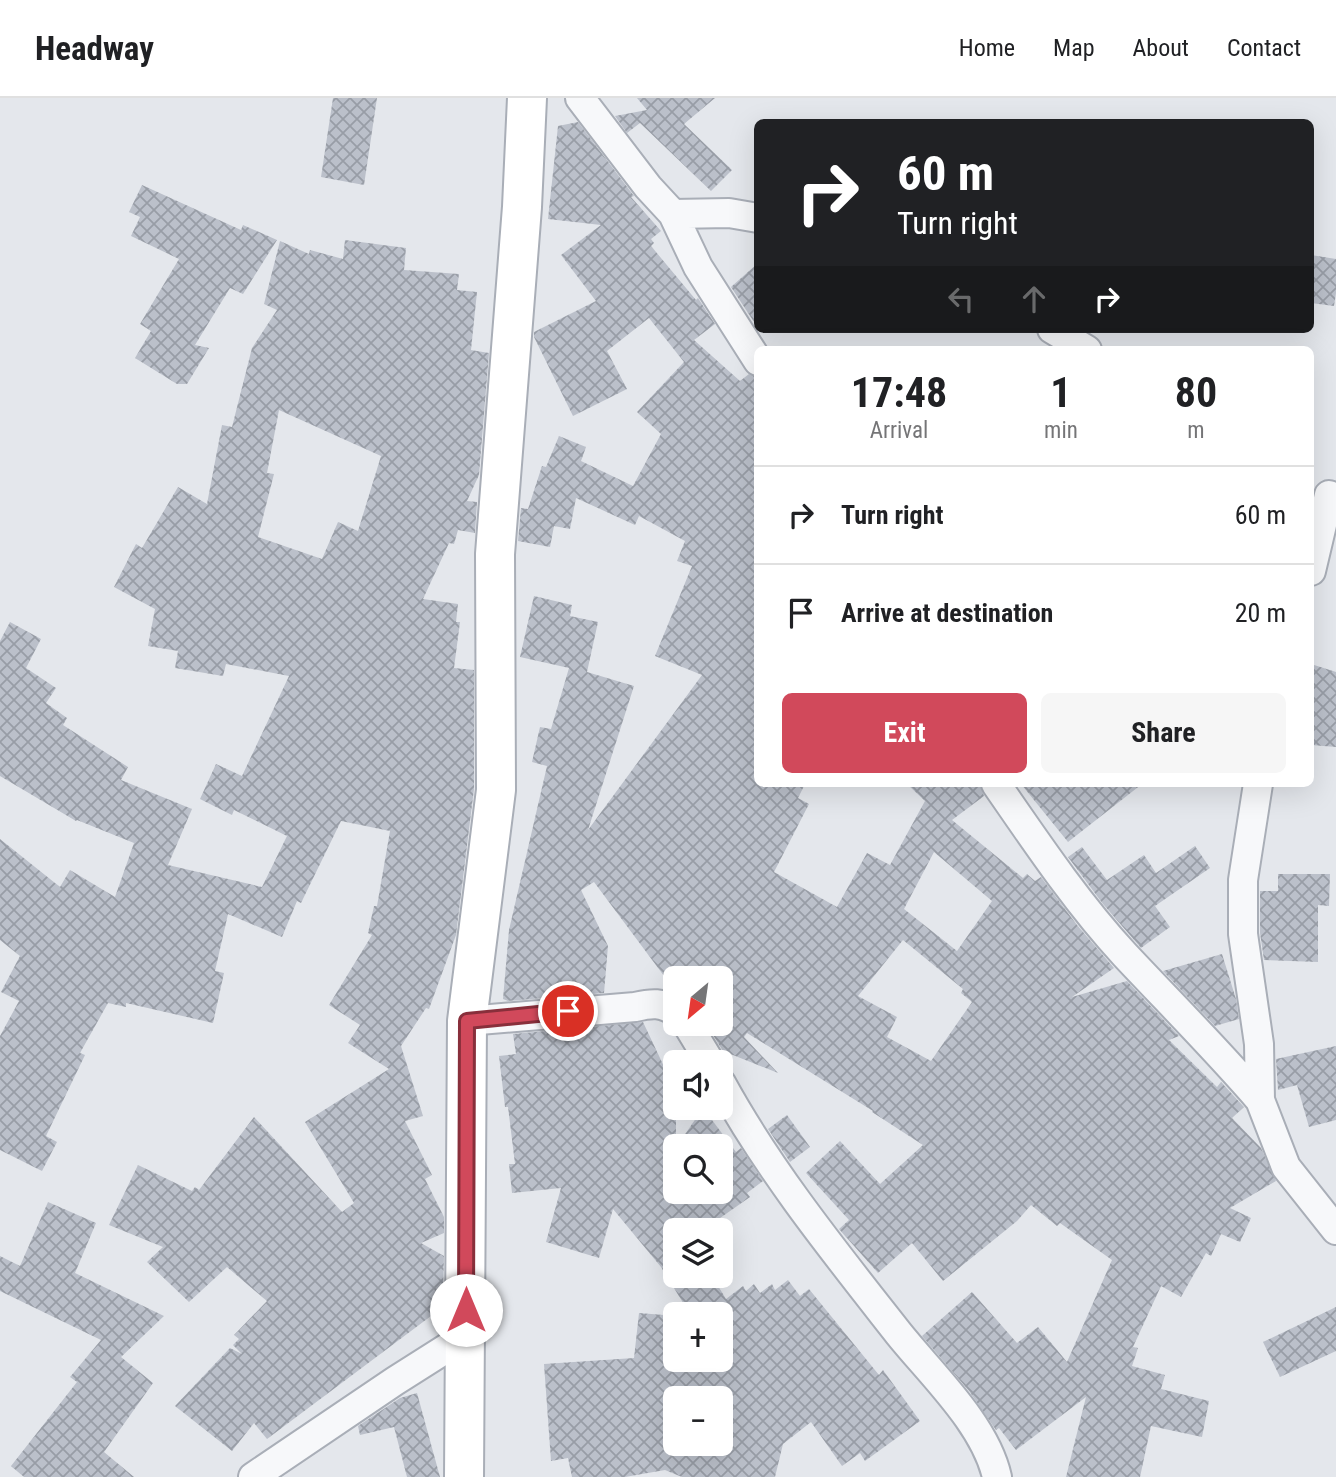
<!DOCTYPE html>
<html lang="en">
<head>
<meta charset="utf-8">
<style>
	:root { --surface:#fff; --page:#f6f6f6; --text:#202124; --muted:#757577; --line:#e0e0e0; --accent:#d1495b }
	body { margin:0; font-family:"Roboto Condensed",sans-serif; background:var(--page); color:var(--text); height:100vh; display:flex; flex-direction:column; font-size:26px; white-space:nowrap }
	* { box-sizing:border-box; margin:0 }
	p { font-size:23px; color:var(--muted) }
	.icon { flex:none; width:38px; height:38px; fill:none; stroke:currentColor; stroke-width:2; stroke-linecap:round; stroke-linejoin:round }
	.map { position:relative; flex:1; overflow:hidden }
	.sheet { position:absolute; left:754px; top:248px; width:560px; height:441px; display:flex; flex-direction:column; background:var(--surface); border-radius:10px; box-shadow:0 7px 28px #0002 }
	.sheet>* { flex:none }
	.guide { position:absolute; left:754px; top:21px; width:560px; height:214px; border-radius:10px; box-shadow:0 7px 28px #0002; background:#202124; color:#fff; overflow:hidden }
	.needle { width:46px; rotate:209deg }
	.tools { position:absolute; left:663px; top:868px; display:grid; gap:14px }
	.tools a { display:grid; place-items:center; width:70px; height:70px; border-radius:10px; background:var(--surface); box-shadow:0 7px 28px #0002; font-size:35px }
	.pin { position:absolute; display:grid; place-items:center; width:60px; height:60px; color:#fff; margin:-30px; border:4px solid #fff; border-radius:50%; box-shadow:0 2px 7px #0007 }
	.me { position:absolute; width:77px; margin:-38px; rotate:0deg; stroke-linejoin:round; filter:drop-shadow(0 0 5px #0008) }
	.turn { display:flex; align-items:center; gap:24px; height:147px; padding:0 28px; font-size:32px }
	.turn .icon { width:91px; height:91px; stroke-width:2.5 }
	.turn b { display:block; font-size:49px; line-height:60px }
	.lanes { display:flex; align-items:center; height:66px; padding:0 28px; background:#0003; justify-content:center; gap:35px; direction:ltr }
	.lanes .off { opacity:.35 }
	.eta { display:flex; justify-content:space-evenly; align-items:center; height:119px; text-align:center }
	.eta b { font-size:42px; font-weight:700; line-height:49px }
	.button { display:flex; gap:14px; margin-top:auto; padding:14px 28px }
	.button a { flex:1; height:80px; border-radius:10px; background:var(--accent); color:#fff; font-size:28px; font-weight:700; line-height:80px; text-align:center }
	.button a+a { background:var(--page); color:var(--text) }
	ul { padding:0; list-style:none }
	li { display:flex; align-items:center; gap:21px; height:98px; padding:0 28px; border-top:2px solid var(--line) }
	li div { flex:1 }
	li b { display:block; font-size:26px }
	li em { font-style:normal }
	header { display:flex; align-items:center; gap:42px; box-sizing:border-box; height:98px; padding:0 35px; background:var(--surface); border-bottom:2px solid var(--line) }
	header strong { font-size:33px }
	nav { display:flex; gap:38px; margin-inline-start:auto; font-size:24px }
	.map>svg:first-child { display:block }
	.building { fill:url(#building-cross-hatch); fill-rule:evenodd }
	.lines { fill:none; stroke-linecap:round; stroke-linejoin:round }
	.street-casing { stroke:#a9aeb7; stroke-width:32 }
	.secondary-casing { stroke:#a9aeb7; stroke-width:42 }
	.street { stroke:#f7f8fa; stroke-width:28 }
	.secondary { stroke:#fff; stroke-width:38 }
	.route-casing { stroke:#882f3b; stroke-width:18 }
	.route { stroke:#d1495b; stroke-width:12 }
</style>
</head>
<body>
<header>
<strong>Headway</strong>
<nav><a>Home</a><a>Map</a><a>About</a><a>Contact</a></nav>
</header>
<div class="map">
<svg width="1336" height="1379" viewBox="0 0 1336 1379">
	<defs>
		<pattern id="building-cross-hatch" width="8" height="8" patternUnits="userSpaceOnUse" patternTransform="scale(1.75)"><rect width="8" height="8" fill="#bbc0ca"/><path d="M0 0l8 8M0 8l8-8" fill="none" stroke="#989da6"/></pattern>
	</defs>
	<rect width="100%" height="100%" fill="#e4e7ec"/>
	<!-- building -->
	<path class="building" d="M333 0H377L364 87 321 79Z
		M637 0H715L684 26 732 72 711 93 640 25 627 35 615 18 647 12Z
		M578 24 634 98 631 99 661 133 651 141 654 145 651 148 696 202 698 200 715 226 694 242 740 283 749 276 758 279V686H805L798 700 809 706 774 774 837 809 867 755 890 767 925 703 907 686H980L984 698 952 722 1023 780 1027 776 1035 783 1041 779 1077 827 1114 870 1072 899 1127 883 1179 938 1169 942 1217 989 1221 984 1244 1009 1232 1020 1261 1050 1276 1083 1230 1110 1251 1120 1240 1144 1221 1136 1211 1158 1206 1155 1181 1199 1161 1188 1133 1249 1138 1250 1132 1268 1165 1277 1161 1291 1209 1303 1202 1339 1151 1328 1140 1379H1066L1086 1299 1016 1352 999 1330 996 1332 969 1293 922 1238 972 1194 1017 1245 1038 1229 1067 1264 1112 1162 1060 1125 1057 1128 1031 1107 1017 1123 943 1183 912 1145 878 1175 839 1131 849 1122 806 1075 840 1043 880 1086 923 1047 872 1014 873 1013 747 935 744 939 778 975 723 953 706 926H721V880H676V894L594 784 581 792 608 848 604 895 508 903 503 901 509 832 547 668 532 664 540 629 551 631 569 570 520 559 534 498 572 507 570 518 598 524 587 574 634 588 588 732 702 577 655 558 692 468 677 463 685 443 639 418 635 427 576 400 570 431 554 428 550 449 518 443 521 410 528 411 542 368 546 369 559 338 586 349 581 363 633 388 661 336 637 314 684 264 649 220 607 253 627 291 573 318 534 239V234L596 203 561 157 601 127 548 121 558 28ZM934 754 992 803 957 853 904 811ZM903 842 963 891 961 895 972 904 931 963 887 939 897 919 858 898Z
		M142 87 241 132 243 127 277 142 243 196 230 190 195 247 209 250 187 286H177L135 260 151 233 140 226 179 161 131 138 140 119 129 114Z
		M345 142 406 150 404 172 459 176 457 192 477 194 471 252 489 255 479 377 467 403 477 404 475 435 458 432 454 446 449 445 423 501 458 506 456 524H460L454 570 474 572V691L456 837 429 911 426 910 401 948 423 1018 405 1023 432 1077 425 1081 444 1119V1135L421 1145 444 1158 443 1195 431 1218 267 1341 254 1325 232 1353 175 1308 230 1250 242 1256 233 1247 239 1241 234 1237 267 1203 227 1169 189 1204 147 1164 163 1149 109 1127 138 1067 192 1093 195 1089 199 1092 254 1019 342 1114 354 1105 305 1024 389 971 348 945 360 927 329 907 372 837 368 835 374 808H377L390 733 341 723 301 805 297 803 282 839 228 816 215 873 224 875 213 925 126 905V909L108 905 80 955 85 957 46 1038 57 1044 42 1073 0 1052V938L19 903 1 894 20 858 0 842V741L60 789 70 772 115 799 134 745 77 722 76 723 0 678V543L10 524 41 541 26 570 56 590 46 605 67 620 63 627 128 669 121 682 192 711 168 767 262 789 287 738 234 712 232 717 200 701 216 666 242 678 289 578 226 566 223 578 175 570 178 553 148 548 155 511 114 489 136 446 142 450 178 389 207 406 222 327 232 329 252 250 277 212 264 206 280 143 309 156 310 152 343 161ZM279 312 381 358 358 433 338 424 322 461 258 439 274 376 267 375Z
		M1311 157 1336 161V195L1334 208 1311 205Z
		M758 165V230L731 189Z
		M1311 566 1336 574V649L1311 647Z
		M1021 686H1142L1068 744Z
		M1195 748 1210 770 1155 808 1170 829 1141 850 1103 806 1068 759 1082 749 1107 782 1144 757 1156 775Z
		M1278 776H1330L1329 808 1318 807V864L1264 862 1260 835V793H1278Z
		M1222 856 1236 901 1239 921 1215 928 1163 873Z
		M643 924 676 994V1094H721V1048H677L703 1010 736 1054 741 1050 763 1083 747 1095 750 1099 703 1132H676V1178H712L726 1201 743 1188 746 1193 754 1186 760 1195 772 1186 775 1192 788 1182 800 1198 809 1191 879 1277 883 1272 920 1323 865 1363 860 1355 842 1368 811 1324 783 1346 775 1379H682L665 1372 625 1379H572L568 1360 551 1363 544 1266 634 1260 639 1215 676 1218V1262H721V1216H690L661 1169 613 1111 599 1160 546 1144 561 1090 512 1095 509 1066H515L508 1009H505L499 958 516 956 513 936ZM676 1300H721V1346H676Z
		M1336 948V1022L1309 1029 1297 987 1278 992 1276 961Z
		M787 1017 810 1049 790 1064 768 1031Z
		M48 1104 96 1125 75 1175 164 1218 121 1259 153 1285 104 1354 134 1379H24L11 1368 77 1284 70 1279 101 1242 0 1193V1158L20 1168Z
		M1336 1209V1253L1280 1279 1263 1244Z
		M417 1295 440 1379H407L394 1329 360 1337 358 1328 400 1300Z"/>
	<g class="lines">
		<defs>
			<path id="street" d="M580 0 648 89 673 116 698 169 758 263
				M673 116 729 115 758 120
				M1052 231 1087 252
				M1311 473 1329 397
				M996 686C1036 744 1077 805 1125 857 1170 905 1217 952 1260 1002
				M1258 686 1243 782V836L1259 946 1260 1002 1286 1069 1336 1132
				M467 923 635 909C652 905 662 904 676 914
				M687 926 710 964
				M721 985C769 1073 837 1157 899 1236 932 1277 985 1326 997 1379
				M253 1379 395 1283 466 1238"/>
			<path id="secondary" d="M464 1379 467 923 496 692 495 456 522 109 527 0"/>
		</defs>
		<!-- street casing -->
		<use href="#street" class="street-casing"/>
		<!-- secondary casing -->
		<use href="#secondary" class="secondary-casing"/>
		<!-- street -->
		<use href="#street" class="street"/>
		<!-- secondary -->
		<use href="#secondary" class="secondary"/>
	</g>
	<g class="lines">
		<defs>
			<path id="route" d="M466 1212 467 923 568 913"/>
		</defs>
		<!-- route casing -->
		<use href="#route" class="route-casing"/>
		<!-- route -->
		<use href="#route" class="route"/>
	</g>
</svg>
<div class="tools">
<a><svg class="needle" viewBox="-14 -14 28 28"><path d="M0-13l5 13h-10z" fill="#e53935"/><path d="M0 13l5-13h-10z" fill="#757577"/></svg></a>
<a><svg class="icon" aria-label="sound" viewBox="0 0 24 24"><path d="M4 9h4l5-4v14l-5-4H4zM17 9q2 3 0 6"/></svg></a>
<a><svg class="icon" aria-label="search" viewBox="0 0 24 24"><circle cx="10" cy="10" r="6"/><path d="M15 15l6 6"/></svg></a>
<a><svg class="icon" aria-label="layers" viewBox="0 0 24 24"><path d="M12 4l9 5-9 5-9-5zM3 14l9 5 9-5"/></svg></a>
<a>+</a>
<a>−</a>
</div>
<div class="pin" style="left:568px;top:913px;background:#d93025"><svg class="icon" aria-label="arrive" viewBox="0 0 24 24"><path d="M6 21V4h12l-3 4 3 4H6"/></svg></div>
<svg class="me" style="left:466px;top:1212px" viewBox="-20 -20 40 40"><circle r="19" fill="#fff"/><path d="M0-13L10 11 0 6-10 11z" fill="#d1495b"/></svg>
<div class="guide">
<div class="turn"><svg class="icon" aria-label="right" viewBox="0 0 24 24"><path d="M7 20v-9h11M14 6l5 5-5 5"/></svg><div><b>60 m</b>Turn right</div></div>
<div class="lanes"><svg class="icon off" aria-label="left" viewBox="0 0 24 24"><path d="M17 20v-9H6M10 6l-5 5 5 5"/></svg><svg class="icon off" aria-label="ahead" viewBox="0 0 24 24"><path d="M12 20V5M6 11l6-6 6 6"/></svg><svg class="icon" aria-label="right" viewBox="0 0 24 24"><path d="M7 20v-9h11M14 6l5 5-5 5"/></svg></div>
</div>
<section class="sheet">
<div class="eta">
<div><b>17:48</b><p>Arrival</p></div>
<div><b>1</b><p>min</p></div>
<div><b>80</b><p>m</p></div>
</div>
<ul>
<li><svg class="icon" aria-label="right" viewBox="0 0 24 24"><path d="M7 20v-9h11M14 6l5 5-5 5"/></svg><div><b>Turn right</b></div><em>60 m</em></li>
<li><svg class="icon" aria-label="arrive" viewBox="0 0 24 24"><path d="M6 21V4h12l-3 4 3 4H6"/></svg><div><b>Arrive at destination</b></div><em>20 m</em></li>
</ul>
<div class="button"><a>Exit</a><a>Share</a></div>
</section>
</div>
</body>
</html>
